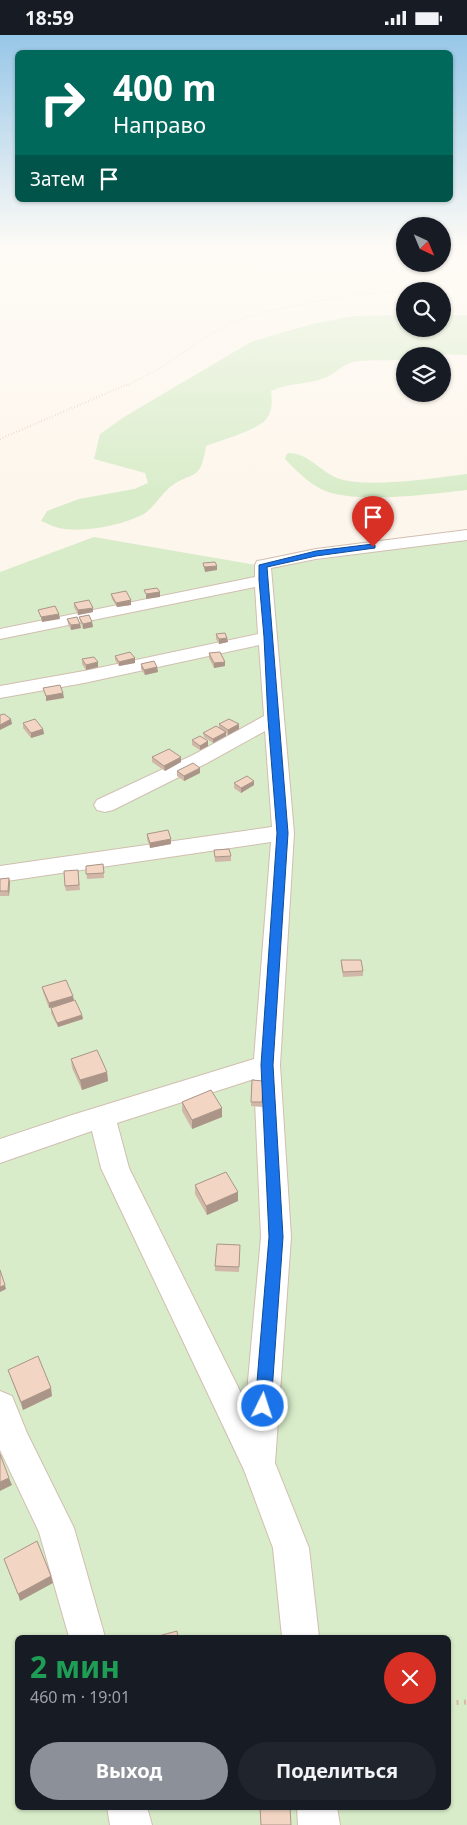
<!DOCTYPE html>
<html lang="ru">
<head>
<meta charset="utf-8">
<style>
	:root { --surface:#171b24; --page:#20242c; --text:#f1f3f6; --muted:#9ea1a6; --accent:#8c9099 }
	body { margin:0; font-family:"Noto Sans",sans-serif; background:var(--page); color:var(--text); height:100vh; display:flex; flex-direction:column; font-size:19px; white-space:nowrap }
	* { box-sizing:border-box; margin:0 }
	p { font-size:16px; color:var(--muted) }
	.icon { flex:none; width:28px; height:28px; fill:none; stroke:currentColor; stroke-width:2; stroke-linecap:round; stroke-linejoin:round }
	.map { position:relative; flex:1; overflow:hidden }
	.drawer { position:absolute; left:15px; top:1600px; width:436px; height:175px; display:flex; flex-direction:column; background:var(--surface); border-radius:8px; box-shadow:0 1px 4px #0004 }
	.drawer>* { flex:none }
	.banner { position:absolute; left:15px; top:15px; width:438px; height:152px; border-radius:8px; box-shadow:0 1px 4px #0004; background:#00695c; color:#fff; overflow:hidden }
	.needle { width:32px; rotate:136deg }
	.fabs { position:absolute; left:396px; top:182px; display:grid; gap:10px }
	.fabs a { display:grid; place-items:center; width:55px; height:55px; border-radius:50%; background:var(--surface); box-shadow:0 1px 4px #0004; font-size:25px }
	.pin { position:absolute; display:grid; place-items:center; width:42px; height:42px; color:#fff; margin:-51px -21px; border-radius:50% 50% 50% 0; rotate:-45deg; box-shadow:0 0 5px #0007 }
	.pin .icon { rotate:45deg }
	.me { position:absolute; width:55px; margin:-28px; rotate:4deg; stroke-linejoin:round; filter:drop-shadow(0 0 4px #0008) }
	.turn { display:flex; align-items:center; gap:18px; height:105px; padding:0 15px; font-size:22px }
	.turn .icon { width:65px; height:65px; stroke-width:2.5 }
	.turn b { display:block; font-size:35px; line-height:42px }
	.then { display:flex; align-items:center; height:48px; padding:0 15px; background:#0003; gap:10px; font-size:19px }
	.round { display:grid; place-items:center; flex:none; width:52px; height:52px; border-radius:26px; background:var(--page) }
	.headline { display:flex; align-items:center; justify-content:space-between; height:85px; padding:0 15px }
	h1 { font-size:30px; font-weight:700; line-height:38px; color:#1e9e55 }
	.action { display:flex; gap:10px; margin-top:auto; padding:10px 15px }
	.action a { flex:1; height:58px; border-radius:30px; background:var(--accent); color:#fff; font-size:20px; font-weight:700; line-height:58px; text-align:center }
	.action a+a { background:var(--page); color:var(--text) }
	.status { display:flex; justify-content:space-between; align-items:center; height:35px; padding:0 25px; background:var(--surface); direction:ltr }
	.status svg { height:14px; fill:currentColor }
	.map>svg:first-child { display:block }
	.green { fill:#d8ecc9; fill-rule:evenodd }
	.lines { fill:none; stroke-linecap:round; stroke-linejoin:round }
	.street-casing { stroke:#d1beb0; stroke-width:2 }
	.path-far2 { stroke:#d9b8a5; stroke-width:1; stroke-dasharray:0.5 2; stroke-linecap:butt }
	.path-far1 { stroke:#d9b8a5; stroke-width:2; stroke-dasharray:0.5 2.5; stroke-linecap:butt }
	.path { stroke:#d9b8a5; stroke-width:5; stroke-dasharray:2 5.5; stroke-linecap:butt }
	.street { fill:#fff; fill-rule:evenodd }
	.wall { fill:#d1b7a8 }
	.shaded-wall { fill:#aa9588 }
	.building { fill:#f3d5c3; stroke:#aa9588 }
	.route { fill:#1a73e8; stroke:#114b97 }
</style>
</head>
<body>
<div class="status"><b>18:59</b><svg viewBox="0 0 49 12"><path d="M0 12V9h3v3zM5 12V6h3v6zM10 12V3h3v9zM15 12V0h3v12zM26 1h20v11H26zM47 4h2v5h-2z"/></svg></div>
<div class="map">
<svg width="467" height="1790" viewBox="0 0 467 1790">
	<rect width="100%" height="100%" fill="#fdf6ec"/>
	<!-- green -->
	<path class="green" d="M405 280V294H442L443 280H467V320L439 319 405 321V323C389 327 374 324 358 326 343 328 339 336 327 342 309 350 289 347 271 356 272 365 273 374 267 383 261 394 219 406 206 411 200 449 193 434 169 453 160 461 152 475 142 480 119 491 83 498 59 493 53 492 47 488 41 486L47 476 79 464 134 454 148 448 145 438 94 424 100 399 124 382 251 307 312 289 354 281Z
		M289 418C309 418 321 438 340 444 369 453 435 443 467 439V455C430 459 353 470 321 454 306 446 297 436 285 424L286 420Z
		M94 502 268 532 467 504V1790H0V537ZM18 1602H449V1772H18Z"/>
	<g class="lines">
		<defs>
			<path id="street" d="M467 495V505L316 524 271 533 294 798 280 1030 291 1202 275 1428 309 1513 319 1602H282L273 1513 244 1435 101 1133 92 1096 0 1128V1104L72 1080 254 1024 271 807 0 847V831L272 792 265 696 207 728 113 775 105 777 97 775 94 770 97 765 193 720 264 681 259 610 84 648 0 663V651L84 636 258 599 255 552 0 604V594L255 542V530L257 526 263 525 316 514ZM254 1044 261 1202 246 1368 129 1133 117 1088Z
				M0 1356 12 1361 27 1398 74 1493 105 1602H69L39 1497 0 1415Z
				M107 1772H147L152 1790H110Z
				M297 1772H337L340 1790H298Z"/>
		</defs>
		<!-- street casing -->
		<use href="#street" class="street-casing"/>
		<!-- path-far2 -->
		<path class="path-far2" d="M126 351 159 334 209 300 235 286 262 277 338 262 409 255 467 240"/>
		<!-- path-far1 -->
		<path class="path-far1" d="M0 404 128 349"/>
		<!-- path -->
		<path class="path" d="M449 1668 467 1667"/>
		<!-- street -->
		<use href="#street" class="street"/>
	</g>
	<!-- wall -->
	<path class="wall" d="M111 559 131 570 117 572 112 564Z
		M74 568 93 577 78 580 74 572Z
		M79 582 92 587 93 592 83 594 80 586Z
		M67 584 80 589 81 593 71 595 68 589Z
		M216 599 227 603 228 607 219 609 216 604Z
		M209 618 225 631 214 633 209 623Z
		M115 621 135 623V628L119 631 115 625Z
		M82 624 98 627V632L86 635 82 629Z
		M141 629 157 632 158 637 145 640 141 634Z
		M23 688 43 694 44 699 31 703 23 693Z
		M219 689H239V694L228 700 226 698V701L213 708 204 702 203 698 219 692Z
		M192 705 208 711 200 715 192 710Z
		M152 722 181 727 165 736 152 727Z
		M200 733V738L184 746 177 741V736Z
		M254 746V750L241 758 234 753V748Z
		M147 799 171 804V809L150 813 147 804Z
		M214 815 231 821V826L215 827Z
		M103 829 104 843 87 844 86 831Z
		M78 835 80 855 66 856 65 851Z
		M9 843 10 848 9 861H0V844Z
		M341 925 363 936V941L343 942 341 930Z
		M42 952 73 961 74 966 49 973 43 957Z
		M51 973 82 980 83 984 58 992 51 978Z
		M71 1024 107 1037 108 1046 82 1055 72 1033Z
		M252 1045 263 1046 262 1072 251 1071Z
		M182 1067 222 1082 192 1094 182 1076Z
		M195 1150 238 1157V1166L207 1180 195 1159Z
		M240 1210 239 1237 215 1236V1231Z
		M8 1335 52 1361 23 1375Z"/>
	<!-- shaded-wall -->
	<path class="shaded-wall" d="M217 531V535L205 537 204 532Z
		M160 557V562L146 564V559Z
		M131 565V570L117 572 116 568Z
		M93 573V577L78 580V575Z
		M59 579 60 584 42 587 41 582Z
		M92 587 93 592 83 594V589Z
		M80 589 81 593 71 595V590Z
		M227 603 228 607 219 609V604Z
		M135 623V628L119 631V627Z
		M98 627V632L86 635V630Z
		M225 627V631L214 633V628Z
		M157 632 158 637 145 640 144 635Z
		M63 658 64 663 46 666V661Z
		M11 684 12 689 0 695V690Z
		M239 689V694L228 700V695Z
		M43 694 44 699 31 703V698Z
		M226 697V701L213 708V704Z
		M208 706V711L200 715V711Z
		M181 722V727L165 736 164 731Z
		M200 733V738L184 746V741Z
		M254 746V750L241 758V753Z
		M171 804V809L150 813V808Z
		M9 843 10 848 9 861 8 856Z
		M73 961 74 966 49 973V968Z
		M82 980 83 984 58 992 57 988Z
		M107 1037 108 1046 82 1055 80 1045Z
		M222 1073V1082L192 1094V1085Z
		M238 1157V1166L207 1180 206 1171Z
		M5 1250 6 1254 0 1257V1252Z
		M51 1353 52 1361 23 1375 21 1367Z
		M9 1443 12 1450 0 1456V1447Z
		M51 1541 53 1548 20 1566 18 1559Z"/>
	<!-- building -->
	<path class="building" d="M215 527 217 531 204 532 203 528Z
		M157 553 160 557 146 559 144 555Z
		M126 556 131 565 116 568 111 559Z
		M89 565 93 573 78 575 74 568Z
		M55 571 59 579 41 582 38 575Z
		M89 580 92 587 83 589 79 582Z
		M77 582 80 589 71 590 67 584Z
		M225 598 227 603 219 604 216 599Z
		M130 617 135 623 119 627 115 621Z
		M220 617 225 627 214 628 209 618Z
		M94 622 98 627 86 630 82 624Z
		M154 626 157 632 144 635 141 629Z
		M60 650 63 658 46 661 43 653Z
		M4 679 11 684 0 690V680Z
		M35 684 43 694 31 698 23 688Z
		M229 684 239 689 228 695 219 689Z
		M216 691 226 697 213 704 203 698Z
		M200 701 208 706 200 711 192 705Z
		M169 714 181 722 164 731 152 722Z
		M193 728 200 733 184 741 177 736Z
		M247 741 254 746 241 753 234 748Z
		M168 795 171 804 150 808 147 799Z
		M229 814 231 821 215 822 214 815Z
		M103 829 104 838 86 839V831Z
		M78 835 79 850 65 851 64 836Z
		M9 843 8 856H0V844Z
		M341 925H361L363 936 343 937Z
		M66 945 73 961 49 968 42 952Z
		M75 965 82 980 57 988 51 973Z
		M97 1015 107 1037 80 1045 71 1024Z
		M252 1045 263 1046 262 1067H251Z
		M211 1055 222 1073 192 1085 182 1067Z
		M226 1137 238 1157 206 1171 195 1150Z
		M217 1209 240 1210 239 1232 215 1231Z
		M0 1235 5 1250 0 1252Z
		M38 1321 51 1353 21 1367 8 1335Z
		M0 1419 9 1443 0 1447Z
		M37 1506 51 1541 18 1559 4 1524Z
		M177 1596 178 1602H155Z
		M260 1772H290L291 1790H261Z"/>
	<!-- sky -->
	<linearGradient id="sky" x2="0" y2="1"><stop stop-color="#97c7e8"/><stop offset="0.46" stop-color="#fefbf6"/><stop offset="1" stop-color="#fefbf6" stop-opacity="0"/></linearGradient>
	<rect width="467" height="462" fill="url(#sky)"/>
	<!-- route -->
	<path class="route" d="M373 509 375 510V513L316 521 267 532 288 798 273 1030 283 1202 271 1371 268 1377 263 1379 257 1377 255 1371 269 1202 261 1030 277 798 268 684 264 602 259 545V530L316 516Z"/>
</svg>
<div class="fabs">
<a><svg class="needle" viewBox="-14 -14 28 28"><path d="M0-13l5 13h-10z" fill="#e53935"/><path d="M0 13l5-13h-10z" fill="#9ea1a6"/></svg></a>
<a><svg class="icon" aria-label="search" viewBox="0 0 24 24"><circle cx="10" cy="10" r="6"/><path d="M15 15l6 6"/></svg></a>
<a><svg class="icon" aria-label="layers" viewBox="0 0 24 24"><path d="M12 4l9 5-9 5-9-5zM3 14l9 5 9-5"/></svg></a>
</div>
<div class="pin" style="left:373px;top:512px;background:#d93025"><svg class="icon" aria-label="arrive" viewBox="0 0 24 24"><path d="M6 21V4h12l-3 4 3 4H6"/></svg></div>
<svg class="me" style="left:263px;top:1371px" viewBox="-20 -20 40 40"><circle r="17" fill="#1a73e8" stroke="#fff" stroke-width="3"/><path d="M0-11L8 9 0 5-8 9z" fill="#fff"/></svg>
<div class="banner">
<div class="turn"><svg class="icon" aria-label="right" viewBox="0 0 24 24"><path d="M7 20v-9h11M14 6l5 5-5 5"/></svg><div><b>400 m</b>Направо</div></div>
<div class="then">Затем<svg class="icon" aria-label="arrive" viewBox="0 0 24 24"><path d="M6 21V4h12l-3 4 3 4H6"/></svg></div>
</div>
<section class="drawer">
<div class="headline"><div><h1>2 мин</h1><p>460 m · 19:01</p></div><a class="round" style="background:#d93025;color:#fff"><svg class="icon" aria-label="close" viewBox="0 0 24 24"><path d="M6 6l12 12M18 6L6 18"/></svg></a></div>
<div class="action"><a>Выход</a><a>Поделиться</a></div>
</section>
</div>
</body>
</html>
